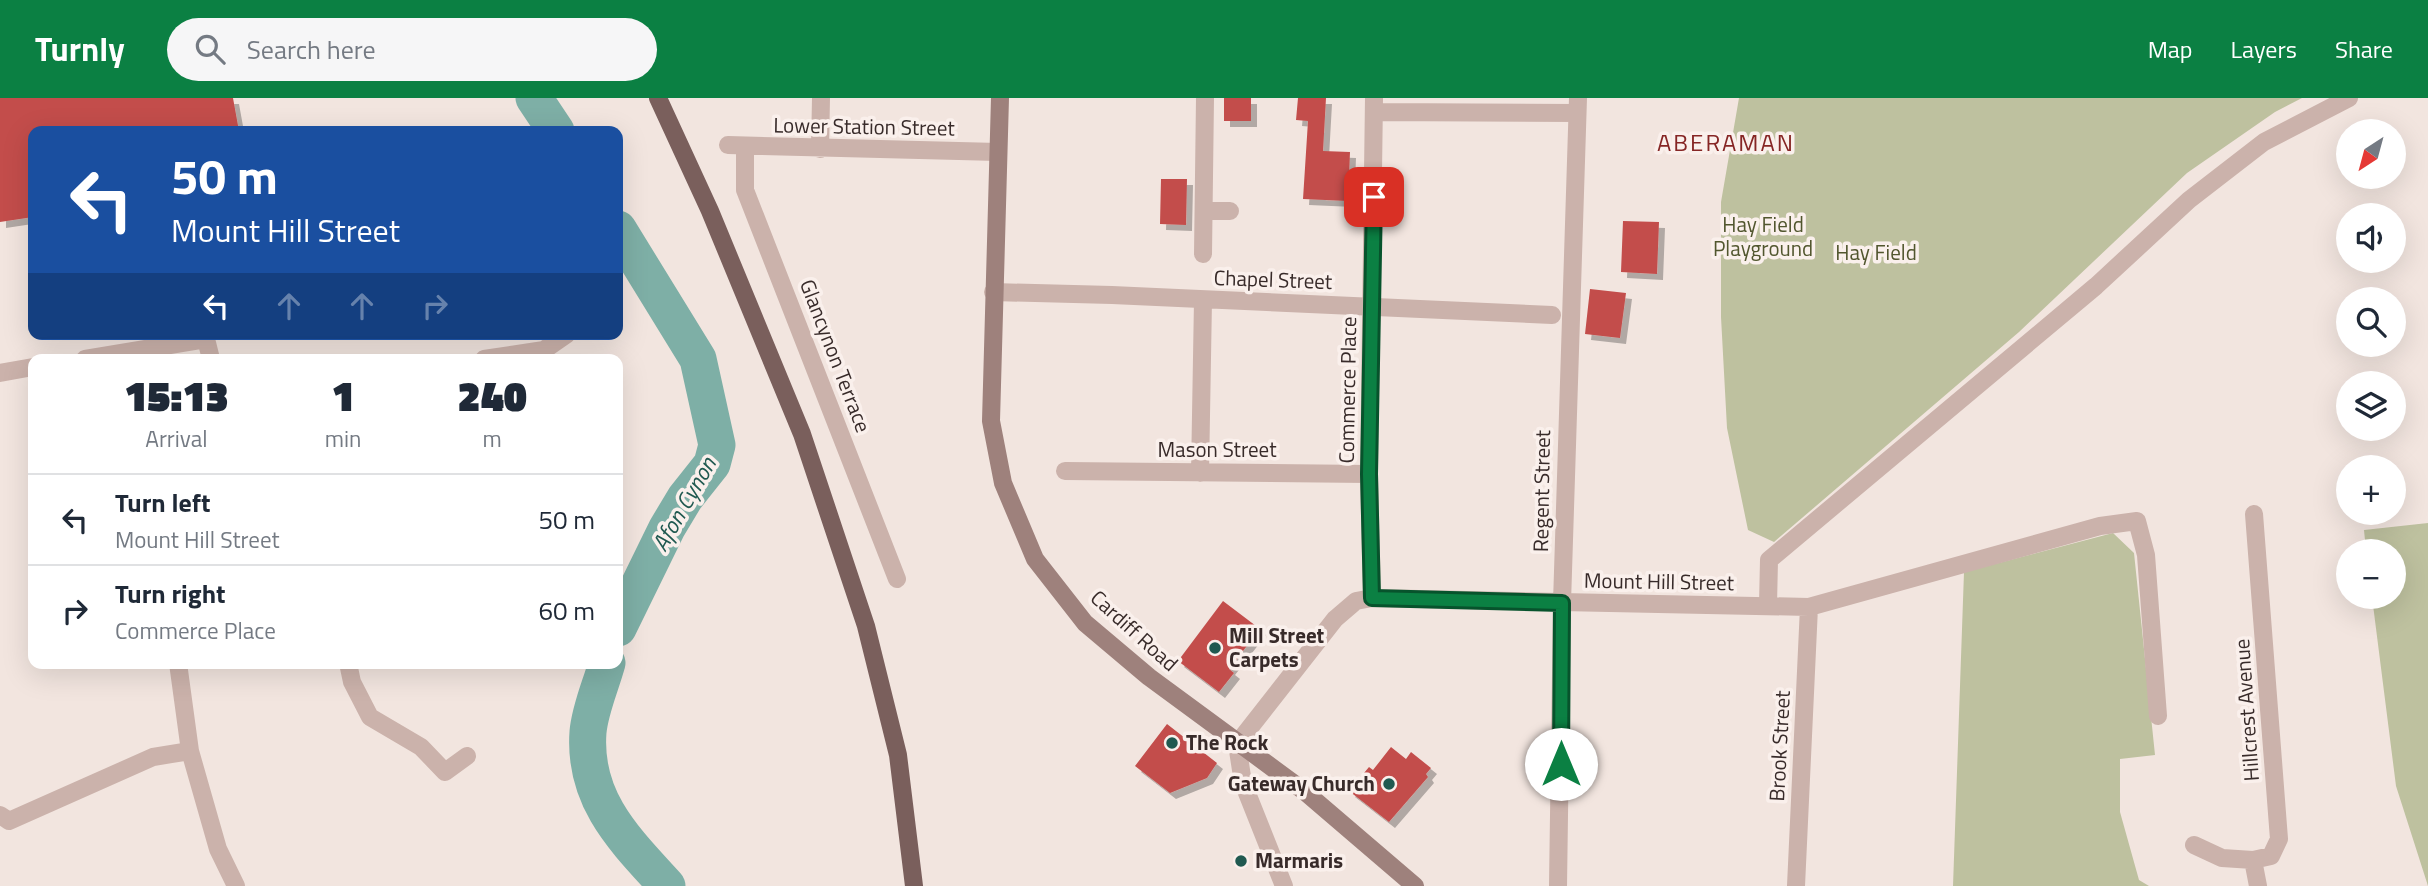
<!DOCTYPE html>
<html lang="en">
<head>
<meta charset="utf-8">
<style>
	:root { --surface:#fff; --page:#f6f6f7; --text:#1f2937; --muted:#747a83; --line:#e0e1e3; --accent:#0b8043 }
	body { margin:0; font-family:"Titillium Web",sans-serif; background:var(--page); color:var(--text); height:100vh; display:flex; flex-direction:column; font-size:26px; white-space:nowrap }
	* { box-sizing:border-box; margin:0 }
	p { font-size:23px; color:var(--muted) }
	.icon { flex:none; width:38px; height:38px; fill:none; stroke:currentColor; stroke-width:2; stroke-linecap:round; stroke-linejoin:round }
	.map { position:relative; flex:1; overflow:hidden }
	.panel { position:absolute; left:28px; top:256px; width:595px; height:315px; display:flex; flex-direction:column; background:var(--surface); border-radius:14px; box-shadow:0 7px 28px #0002 }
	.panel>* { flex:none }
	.hud { position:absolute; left:28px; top:28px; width:595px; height:214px; border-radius:14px; box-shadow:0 7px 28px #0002; background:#1a4fa0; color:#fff; overflow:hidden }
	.needle { width:46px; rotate:216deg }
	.controls { position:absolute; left:2336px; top:21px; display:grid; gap:14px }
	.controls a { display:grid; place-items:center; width:70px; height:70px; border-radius:50%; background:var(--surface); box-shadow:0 7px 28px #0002; font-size:35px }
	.pin { position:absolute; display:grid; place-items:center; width:60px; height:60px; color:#fff; margin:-30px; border-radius:14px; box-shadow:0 4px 10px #0006 }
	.me { position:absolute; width:77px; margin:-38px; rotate:0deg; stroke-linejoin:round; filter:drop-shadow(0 0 5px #0008) }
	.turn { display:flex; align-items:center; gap:24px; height:147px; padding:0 28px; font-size:32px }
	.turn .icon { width:91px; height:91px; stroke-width:2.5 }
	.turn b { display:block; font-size:49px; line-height:60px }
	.lanes { display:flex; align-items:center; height:66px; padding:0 28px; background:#0003; justify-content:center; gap:35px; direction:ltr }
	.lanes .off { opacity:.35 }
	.eta { display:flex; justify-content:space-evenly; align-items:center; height:119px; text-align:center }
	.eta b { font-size:42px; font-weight:800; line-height:49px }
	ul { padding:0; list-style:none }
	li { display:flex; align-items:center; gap:21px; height:91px; padding:0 28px; border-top:2px solid var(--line) }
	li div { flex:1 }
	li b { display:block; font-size:26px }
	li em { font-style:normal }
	header { display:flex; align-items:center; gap:42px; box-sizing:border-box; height:98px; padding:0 35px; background:var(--accent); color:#fff }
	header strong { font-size:33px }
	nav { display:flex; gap:38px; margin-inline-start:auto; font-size:24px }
	.search { width:490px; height:63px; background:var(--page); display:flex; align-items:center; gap:18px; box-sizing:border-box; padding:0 24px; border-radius:38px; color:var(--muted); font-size:26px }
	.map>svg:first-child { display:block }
	.green { fill:#bec19f }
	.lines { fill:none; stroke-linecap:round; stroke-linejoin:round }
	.river { stroke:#7eafa6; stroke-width:37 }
	.building { fill:#c34e4c; filter:url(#shadow) }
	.street { stroke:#cbb2ab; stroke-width:18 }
	.secondary { stroke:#9e817c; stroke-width:18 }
	.primary { stroke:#7a5f5c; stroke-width:18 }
	.route-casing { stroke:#07532c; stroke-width:18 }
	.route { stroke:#0b8043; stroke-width:12 }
	.poi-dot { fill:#205950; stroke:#faf0ec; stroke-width:2.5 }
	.labels { text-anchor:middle; stroke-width:7; stroke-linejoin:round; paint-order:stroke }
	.street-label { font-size:21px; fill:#382b2a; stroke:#faf0ec }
	.park-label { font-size:21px; fill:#51562e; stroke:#faf0ec }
	.poi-label { font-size:21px; font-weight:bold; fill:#382b2a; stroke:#faf0ec; text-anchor:start }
	.water-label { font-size:23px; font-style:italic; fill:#205950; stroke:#faf0ec }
	.quarter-label { font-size:24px; letter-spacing:2px; fill:#862625; stroke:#faf0ec }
</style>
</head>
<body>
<header>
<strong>Turnly</strong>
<div class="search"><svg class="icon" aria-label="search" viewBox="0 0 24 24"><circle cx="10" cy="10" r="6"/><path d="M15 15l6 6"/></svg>Search here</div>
<nav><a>Map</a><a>Layers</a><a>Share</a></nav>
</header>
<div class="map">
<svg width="2428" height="788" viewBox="0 0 2428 788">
	<defs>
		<filter id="shadow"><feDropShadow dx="6" dy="6" stdDeviation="0" flood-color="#0004"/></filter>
	</defs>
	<rect width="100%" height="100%" fill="#f2e5df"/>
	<!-- green -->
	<path class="green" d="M1739 0H2302L2275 14 2187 75 2019 234 1774 444 1748 432 1727 330 1721 219V104Z
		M2428 425V788L2396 688 2372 499H2394V453H2366L2364 432Z
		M2113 435 2134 455 2155 657 2120 661V714L2139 782 2149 788H1953L1964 474Z"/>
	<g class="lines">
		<!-- river -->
		<path class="river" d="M534 0 556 33
			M618 131 698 261 717 347 712 366 685 400 667 430 618 530
			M607 565C601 587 590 611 588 634 583 702 625 742 667 788"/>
	</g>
	<!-- building -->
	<path class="building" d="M0 0H233L239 33H33V119L0 124Z
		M1224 0H1251V23H1224Z
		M1298 0H1326L1323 53 1350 54 1348 103 1303 101 1308 23 1296 22Z
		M1161 81H1187L1186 127 1160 126Z
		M1623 123 1659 124 1657 176 1621 174Z
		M1590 191 1626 195 1620 240 1585 236Z
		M1223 503 1260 531 1229 571 1234 575 1219 594 1178 563Z
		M1167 626 1217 665 1207 680 1170 695 1135 668Z
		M1391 649 1406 661 1411 654 1431 670 1426 676 1428 679 1389 724 1349 693 1369 669 1373 672Z"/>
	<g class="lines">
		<!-- street -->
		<path class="street" d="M1374 14 1577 15
			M728 47 998 54
			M745 49V92L897 481
			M820 51 821 0
			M1204 113H1230
			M1203 156 1205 0
			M993 194 1112 197 1552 217
			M85 261 206 241 211 261
			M484 261 544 252 567 236
			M0 275 33 269
			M1065 373 1369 376
			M1200 375 1203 202
			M2254 416 2279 741 2271 758 2253 762 2258 788
			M1372 500 1369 376 1374 0
			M1768 507 1769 462 2096 188 2189 102 2264 44 2349 0
			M178 565 190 653 218 751 236 788
			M348 565 352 584 370 619 421 649 445 674 467 658
			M0 717 9 723 153 659 190 653
			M2194 747 2222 760 2253 762
			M1284 788 1243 685 1237 646 1335 521 1356 503 1372 500 1809 509 2100 428 2137 423 2146 457 2158 618
			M1558 788 1562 505 1578 0
			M1796 788 1809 509"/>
		<!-- secondary -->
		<path class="secondary" d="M1000 0 991 323 1003 385 1035 461 1085 525 1149 579 1304 693 1415 788"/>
		<!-- primary -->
		<path class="primary" d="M658 0 710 113 802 336 866 528 898 657 914 788"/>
	</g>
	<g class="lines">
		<defs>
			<path id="route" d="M1374 99 1369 376 1372 500 1562 505 1561 666"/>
		</defs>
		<!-- route casing -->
		<use href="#route" class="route-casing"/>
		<!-- route -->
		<use href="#route" class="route"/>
	</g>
	<!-- markers -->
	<g class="poi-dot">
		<circle cx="1215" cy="550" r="7"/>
		<circle cx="1172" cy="645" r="7"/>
		<circle cx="1389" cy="686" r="7"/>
		<circle cx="1241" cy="763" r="7"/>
	</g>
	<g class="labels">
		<!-- street labels -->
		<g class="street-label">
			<text transform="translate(864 29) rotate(1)" y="7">Lower Station Street</text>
			<text transform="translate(1273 182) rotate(2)" y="7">Chapel Street</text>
			<text transform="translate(835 258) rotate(69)" y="7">Glancynon Terrace</text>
			<text transform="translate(1348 292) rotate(-89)" y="7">Commerce Place</text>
			<text x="1217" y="359">Mason Street</text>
			<text transform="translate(1542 393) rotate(-89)" y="7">Regent Street</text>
			<text transform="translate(1659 484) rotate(1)" y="7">Mount Hill Street</text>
			<text transform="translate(1134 533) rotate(42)" y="7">Cardiff Road</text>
			<text transform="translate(2247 612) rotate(-94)" y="7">Hillcrest Avenue</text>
			<text transform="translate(1780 648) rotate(-87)" y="7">Brook Street</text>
		</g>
		<!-- park labels -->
		<g class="park-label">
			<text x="1763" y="134">Hay Field<tspan x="1763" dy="24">Playground</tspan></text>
			<text x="1876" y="162">Hay Field</text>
		</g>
		<!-- poi labels -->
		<g class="poi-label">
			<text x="1229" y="545">Mill Street<tspan x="1229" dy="24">Carpets</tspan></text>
			<text x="1186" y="652">The Rock</text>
			<text x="1375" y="693" text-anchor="end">Gateway Church</text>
			<text x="1255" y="770">Marmaris</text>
		</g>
		<!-- water labels -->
		<g class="water-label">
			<text transform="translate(684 406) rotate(-60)" y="8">Afon Cynon</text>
		</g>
		<!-- quarter labels -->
		<g class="quarter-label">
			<text x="1726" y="53">ABERAMAN</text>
		</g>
	</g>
</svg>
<div class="controls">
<a><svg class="needle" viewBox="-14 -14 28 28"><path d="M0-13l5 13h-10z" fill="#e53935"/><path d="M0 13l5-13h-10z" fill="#747a83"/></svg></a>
<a><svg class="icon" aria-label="sound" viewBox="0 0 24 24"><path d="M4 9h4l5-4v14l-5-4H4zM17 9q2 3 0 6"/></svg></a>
<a><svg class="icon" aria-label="search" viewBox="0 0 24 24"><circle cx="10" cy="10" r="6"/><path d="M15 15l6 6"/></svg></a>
<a><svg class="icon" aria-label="layers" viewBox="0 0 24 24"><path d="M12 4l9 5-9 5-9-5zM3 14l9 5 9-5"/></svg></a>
<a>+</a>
<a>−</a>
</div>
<div class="pin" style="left:1374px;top:99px;background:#d93025"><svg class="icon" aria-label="arrive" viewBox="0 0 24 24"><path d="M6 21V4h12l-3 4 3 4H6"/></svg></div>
<svg class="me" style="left:1561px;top:666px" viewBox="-20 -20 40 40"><circle r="19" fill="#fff"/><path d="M0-13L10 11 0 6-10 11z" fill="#0b8043"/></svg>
<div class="hud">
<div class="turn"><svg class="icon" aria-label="left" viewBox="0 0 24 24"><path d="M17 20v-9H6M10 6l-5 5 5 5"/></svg><div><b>50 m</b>Mount Hill Street</div></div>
<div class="lanes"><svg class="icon" aria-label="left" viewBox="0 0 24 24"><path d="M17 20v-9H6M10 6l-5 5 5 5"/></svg><svg class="icon off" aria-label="ahead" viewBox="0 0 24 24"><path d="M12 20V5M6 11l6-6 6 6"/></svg><svg class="icon off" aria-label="ahead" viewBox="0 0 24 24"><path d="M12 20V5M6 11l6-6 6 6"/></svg><svg class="icon off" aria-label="right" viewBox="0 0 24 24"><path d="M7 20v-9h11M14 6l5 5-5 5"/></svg></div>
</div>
<section class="panel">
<div class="eta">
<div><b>15:13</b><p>Arrival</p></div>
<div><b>1</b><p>min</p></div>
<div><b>240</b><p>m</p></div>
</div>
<ul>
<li><svg class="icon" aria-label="left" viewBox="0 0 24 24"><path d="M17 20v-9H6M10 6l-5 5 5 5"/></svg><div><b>Turn left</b><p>Mount Hill Street</p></div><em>50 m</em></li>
<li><svg class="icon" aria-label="right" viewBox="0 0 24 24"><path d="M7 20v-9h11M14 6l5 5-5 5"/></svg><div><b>Turn right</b><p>Commerce Place</p></div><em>60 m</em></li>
</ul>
</section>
</div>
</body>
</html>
